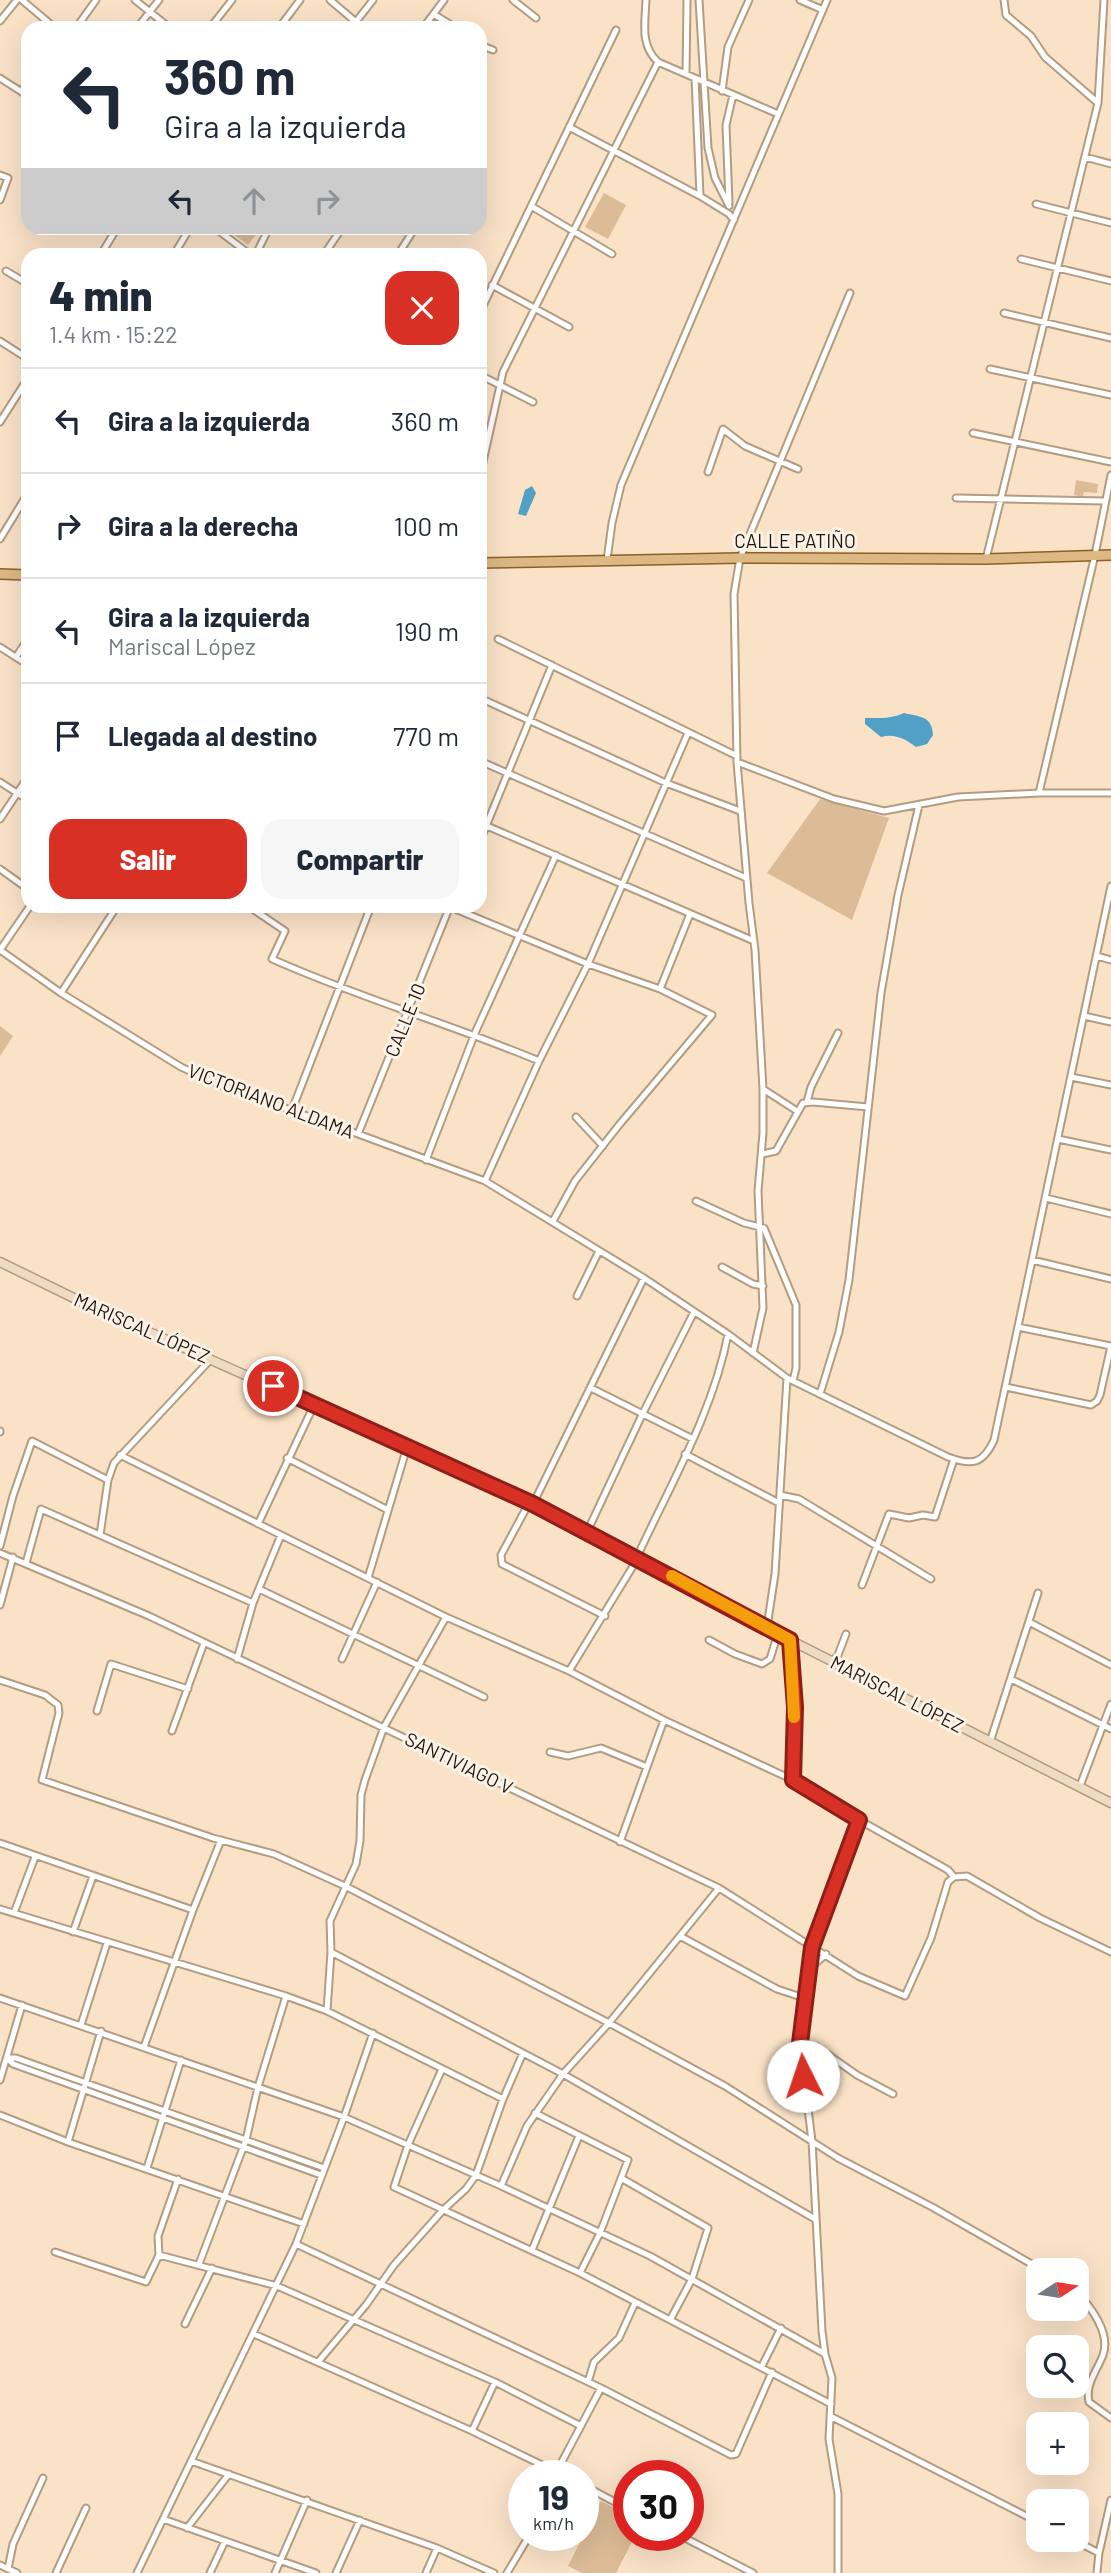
<!DOCTYPE html>
<html lang="es">
<head>
<meta charset="utf-8">
<style>
	:root { --surface:#fff; --page:#f6f6f7; --text:#1f2937; --muted:#747a83; --line:#e0e1e3; --accent:#d93025 }
	body { margin:0; font-family:Barlow,sans-serif; background:var(--page); color:var(--text); height:100vh; display:flex; flex-direction:column; font-size:26px; white-space:nowrap }
	* { box-sizing:border-box; margin:0 }
	p { font-size:23px; color:var(--muted) }
	.icon { flex:none; width:38px; height:38px; fill:none; stroke:currentColor; stroke-width:2; stroke-linecap:round; stroke-linejoin:round }
	.map { position:relative; flex:1; overflow:hidden }
	.panel { position:absolute; left:21px; top:248px; width:466px; height:665px; display:flex; flex-direction:column; background:var(--surface); border-radius:21px; box-shadow:0 7px 28px #0002 }
	.panel>* { flex:none }
	.top-card { position:absolute; left:21px; top:21px; width:466px; height:214px; border-radius:21px; box-shadow:0 7px 28px #0002; background:#fff; color:var(--text); overflow:hidden }
	.needle { width:46px; rotate:78deg }
	.controls { position:absolute; left:1026px; top:2258px; display:grid; gap:14px }
	.controls a { display:grid; place-items:center; width:63px; height:63px; border-radius:14px; background:var(--surface); box-shadow:0 7px 28px #0002; font-size:35px }
	.speed { position:absolute; left:508px; top:2460px; display:flex; gap:14px; font-size:35px; font-weight:700; text-align:center }
	.speed>* { display:grid; place-content:center; width:91px; height:91px; border-radius:50%; background:var(--surface); box-shadow:0 7px 28px #0002; line-height:1 }
	.speed small { font-size:18px; font-weight:400 }
	.speed .limit { border:10px solid #d22; background:#fff; color:#111 }
	.pin { position:absolute; display:grid; place-items:center; width:60px; height:60px; color:#fff; margin:-30px; border:4px solid #fff; border-radius:50%; box-shadow:0 2px 7px #0007 }
	.me { position:absolute; width:77px; margin:-38px; rotate:356deg; stroke-linejoin:round; filter:drop-shadow(0 0 5px #0008) }
	.turn { display:flex; align-items:center; gap:24px; height:147px; padding:0 28px; font-size:32px }
	.turn .icon { width:91px; height:91px; stroke-width:2.5 }
	.turn b { display:block; font-size:49px; line-height:60px }
	.lanes { display:flex; align-items:center; height:66px; padding:0 28px; background:#0003; justify-content:center; gap:35px; direction:ltr }
	.lanes .off { opacity:.35 }
	.round { display:grid; place-items:center; flex:none; width:74px; height:74px; border-radius:21px; background:var(--page) }
	.head { display:flex; align-items:center; justify-content:space-between; height:119px; padding:0 28px }
	h1 { font-size:42px; font-weight:800; line-height:52px }
	.button { display:flex; gap:14px; margin-top:auto; padding:14px 28px }
	.button a { flex:1; height:80px; border-radius:21px; background:var(--accent); color:#fff; font-size:28px; font-weight:800; line-height:80px; text-align:center }
	.button a+a { background:var(--page); color:var(--text) }
	ul { padding:0; list-style:none }
	li { display:flex; align-items:center; gap:21px; height:105px; padding:0 28px; border-top:2px solid var(--line) }
	li div { flex:1 }
	li b { display:block; font-size:26px }
	li em { font-style:normal }
	.map>svg:first-child { display:block }
	.green { fill:#dcbc97 }
	.water { fill:#51a0c6 }
	.lines { fill:none; stroke-linecap:round; stroke-linejoin:round }
	.street-casing { stroke:#b29c82; stroke-width:9 }
	.secondary-casing { stroke:#b29c82; stroke-width:11 }
	.primary-casing { stroke:#8b6026; stroke-width:12 }
	.street { stroke:#fff; stroke-width:5 }
	.secondary { stroke:#eedbc2; stroke-width:8 }
	.primary { stroke:#ddb885; stroke-width:9 }
	.route-casing { stroke:#8d1f18; stroke-width:18 }
	.route { stroke:#d93025; stroke-width:12 }
	.slow { stroke:#f59e0b; stroke-width:12 }
	.labels { text-anchor:middle; stroke-width:6; stroke-linejoin:round; paint-order:stroke }
	.street-label { font-size:19px; fill:#1e160c; stroke:#fcf2e7 }
</style>
</head>
<body>
<div class="map">
<svg width="1111" height="2573" viewBox="0 0 1111 2573">
	<rect width="100%" height="100%" fill="#fae2c7"/>
	<!-- green -->
	<path class="green" d="M604 193 626 205 608 239 585 227Z
		M225 228H261L248 245Z
		M1076 480 1098 484 1097 493 1084 492 1083 497 1074 495Z
		M820 799 889 818 852 920 767 873Z
		M0 1026 13 1036 0 1056Z
		M601 2501 628 2515V2536H635L616 2573H582L568 2566Z"/>
	<!-- water -->
	<path class="water" d="M532 486 536 493 526 516 518 514 525 490Z
		M904 713C919 717 932 715 933 735L927 744 916 747C906 739 894 733 881 737L865 724V718C879 718 891 719 904 713Z"/>
	<g class="lines">
		<defs>
			<path id="street" d="M22 0 55 28
				M135 0 170 28
				M330 0 363 28
				M513 0 536 18
				M646 0C645 24 640 45 658 62L778 114
				M699 0 708 148 715 178 729 206
				M800 0 823 10
				M1004 0 1006 15 1031 36 1045 57 1098 103
				M435 15 456 28
				M0 21 17 0
				M76 28 96 0
				M137 28 159 0
				M210 28 232 0
				M279 28 300 0
				M351 28 373 0
				M423 28 444 0
				M480 45 493 50
				M686 74 687 0
				M0 78 28 96
				M695 78 700 196
				M21 91 28 83
				M722 91 728 47 749 0
				M569 127 700 196 729 214 734 220
				M1085 157 1111 164
				M0 175 8 178 0 200
				M729 203 726 125 733 95
				M1036 204 1111 223
				M531 206 612 254
				M215 228 252 256
				M100 256 117 228
				M173 256 190 228
				M255 256 269 228
				M323 256 342 228
				M397 256 415 228
				M1021 259 1111 281
				M6 271 28 284
				M492 285 569 327
				M480 312 616 30
				M1004 313 1111 338
				M0 341 28 359
				M990 369 1111 395
				M480 375 533 402
				M0 422 28 378
				M973 433 1111 462
				M708 472 723 429 745 446 798 469
				M480 475 503 372 658 62
				M956 498 1104 501
				M0 539 28 493
				M986 559 1098 103 1104 0
				M607 560 612 523 621 485 827 0
				M498 639 737 756
				M0 647 28 665
				M16 657 28 639
				M480 698 666 783 740 811
				M480 761 746 878
				M737 762 834 799 884 811 958 797 1039 793H1111
				M0 782 28 800
				M1039 793 1095 555 1111 475
				M0 819 28 777
				M480 823 754 941
				M480 841 552 665
				M0 869 28 889
				M248 906 285 931 272 959C359 998 451 1024 539 1061
				M448 906 588 964 660 989 712 1015 619 1125 575 1181 553 1221
				M0 950 61 993 181 1067 220 1085 358 1134 485 1181 644 1278 728 1334 787 1378 948 1457C972 1466 983 1464 994 1440L1111 886
				M0 950 30 906
				M1097 956 1111 960
				M660 989 690 914
				M61 993 117 906
				M1084 1016 1111 1022
				M1071 1077 1111 1085
				M763 1089 797 1111
				M807 1102 811 1087 838 1033
				M292 1110 371 906
				M576 1117 603 1146
				M358 1134 450 906
				M1058 1139 1111 1150
				M762 1154 776 1151 803 1103 813 1102 868 1107
				M426 1160 475 1033 556 855
				M485 1181 539 1061 588 964 688 733
				M1046 1198 1111 1214
				M696 1201 744 1223 764 1228 796 1305V1368L793 1381
				M1032 1260 1111 1279
				M722 1267 753 1284 763 1286
				M577 1296 599 1251
				M1018 1327 1111 1346
				M753 1353 763 1308 758 1191 763 1133V1089L755 950 749 903 737 762 734 594 740 558 850 293
				M1006 1387 1091 1405 1097 1401 1100 1395 1111 1346
				M591 1388 693 1439
				M820 1394 839 1332 849 1280 881 993 898 895 919 805
				M0 1432V1431
				M685 1454 779 1503
				M120 1455 446 1617 569 1671 664 1720 793 1780 836 1807 948 1870 954 1877
				M287 1458 388 1510
				M780 1495 799 1499 931 1579
				M529 1503 501 1555 502 1564 605 1616
				M533 1504 644 1278
				M258 1524 314 1405
				M587 1532 642 1415 694 1312
				M100 1535 108 1480 114 1463 211 1359
				M0 1546 13 1496 32 1441 108 1480
				M0 1553 149 1616 719 1888 858 1976 905 1996 931 1938 948 1882 954 1877 967 1876 1040 1918 1111 1952
				M637 1557C670 1485 713 1413 728 1334
				M26 1563 41 1509 253 1603
				M368 1578 407 1447
				M862 1585 889 1514 909 1518 923 1515 935 1517 954 1459
				M259 1589 484 1697
				M0 1605 13 1557
				M1029 1622 1111 1665
				M767 1627 775 1574 787 1378
				M709 1640 735 1654 762 1664 770 1659 778 1633
				M790 1640 795 1707 793 1780
				M237 1659 253 1603 281 1535
				M342 1659 377 1582
				M833 1661 838 1655 846 1634
				M569 1671 638 1558
				M1011 1679 1111 1729
				M0 1680 45 1695 58 1705 59 1713 42 1780 213 1838 274 1854 347 1887 609 2023 725 2086 838 2158 934 2208 1042 2270
				M97 1711 111 1664 188 1689
				M172 1731 204 1643
				M990 1742 1038 1593
				M550 1752 568 1756 601 1748 647 1767
				M1080 1786 1111 1704
				M620 1842 664 1720
				M0 1843 193 1910
				M0 1909 286 1996 327 2011 503 2099
				M14 1913 35 1857
				M73 1932 93 1876
				M680 1936 777 1989 807 1999
				M331 1952 563 2074 815 2219
				M810 1968 826 1954
				M0 1998 344 2117 501 2186 650 2256 825 2354
				M327 2011 331 1952 330 1921 356 1864 360 1841 361 1795 365 1780 384 1727 446 1617
				M81 2025 107 1943
				M800 2043 817 2047 857 2075 893 2094
				M144 2047 193 1910 221 1840
				M442 2069 408 2145 394 2187 580 2273 831 2404
				M0 2080 22 2005
				M535 2113 628 2160 600 2233 580 2273
				M0 2115 68 2142 304 2224
				M68 2142 101 2031
				M147 2168 181 2060
				M321 2175 13 2064 7 2058H16L324 2168
				M621 2178 708 2228 692 2279 670 2320
				M501 2186 527 2126 563 2074 609 2023 719 1888
				M296 2244 601 2388 731 2455 736 2454 772 2372
				M532 2250 579 2136
				M55 2252 146 2282 159 2255 158 2236 178 2179
				M159 2255 277 2286 495 2382 581 2426
				M199 2264 246 2140 258 2087 286 1996
				M1076 2291C1090 2306 1111 2333 1103 2355 1097 2371 1085 2384 1089 2402L1111 2418
				M185 2324 212 2268
				M254 2334 472 2431 565 2476
				M318 2362 366 2305 394 2265 443 2210 466 2189 476 2175 503 2099 523 2053
				M762 2366 781 2328
				M588 2382 594 2362 619 2338 635 2303
				M830 2416 1038 2522
				M472 2431 495 2382
				M191 2461 437 2548 494 2573
				M557 2471 601 2388
				M583 2485 628 2509
				M163 2519 316 2573
				M187 2528 229 2474
				M681 2536 753 2573
				M1072 2539 1099 2553 1097 2572
				M1099 2553 1111 2500
				M0 2565 17 2573
				M8 2569 13 2544 43 2478
				M56 2573 86 2508
				M137 2573 296 2244 344 2117 373 2033
				M210 2573 225 2541
				M275 2573 307 2500
				M336 2573 360 2520
				M426 2573 437 2548
				M507 2573 529 2536
				M838 2573V2494L829 2439 832 2378 825 2354 822 2331 812 2141 800 2043 812 1947 859 1820"/>
			<path id="secondary" d="M0 1262 82 1302 533 1504 790 1640 1111 1803"/>
			<path id="primary" d="M480 563 740 558 986 559 1111 555
				M0 574 28 575"/>
		</defs>
		<!-- street casing -->
		<use href="#street" class="street-casing"/>
		<!-- secondary casing -->
		<use href="#secondary" class="secondary-casing"/>
		<!-- primary casing -->
		<use href="#primary" class="primary-casing"/>
		<!-- street -->
		<use href="#street" class="street"/>
		<!-- secondary -->
		<use href="#secondary" class="secondary"/>
		<!-- primary -->
		<use href="#primary" class="primary"/>
	</g>
	<g class="lines">
		<defs>
			<path id="route" d="M273 1386 533 1504 790 1640 795 1707 793 1780 859 1820 812 1947 800 2043 803 2076"/>
		</defs>
		<!-- route casing -->
		<use href="#route" class="route-casing"/>
		<!-- route -->
		<use href="#route" class="route"/>
		<!-- slow -->
		<path class="slow" d="M672 1576 790 1640 794 1717"/>
	</g>
	<g class="labels">
		<!-- street labels -->
		<g class="street-label">
			<text x="795" y="548">CALLE PATIÑO</text>
			<text transform="translate(405 1020) rotate(-68)" y="7">CALLE 10</text>
			<text transform="translate(271 1101) rotate(21)" y="7">VICTORIANO ALDAMA</text>
			<text transform="translate(142 1328) rotate(24)" y="7">MARISCAL LÓPEZ</text>
			<text transform="translate(897 1694) rotate(27)" y="7">MARISCAL LÓPEZ</text>
			<text transform="translate(459 1763) rotate(26)" y="7">SANTIVIAGO V</text>
		</g>
	</g>
</svg>
<div class="controls">
<a><svg class="needle" viewBox="-14 -14 28 28"><path d="M0-13l5 13h-10z" fill="#e53935"/><path d="M0 13l5-13h-10z" fill="#747a83"/></svg></a>
<a><svg class="icon" aria-label="search" viewBox="0 0 24 24"><circle cx="10" cy="10" r="6"/><path d="M15 15l6 6"/></svg></a>
<a>+</a>
<a>−</a>
</div>
<div class="speed"><div>19<small>km/h</small></div><div class="limit">30</div></div>
<div class="pin" style="left:273px;top:1386px;background:#d93025"><svg class="icon" aria-label="arrive" viewBox="0 0 24 24"><path d="M6 21V4h12l-3 4 3 4H6"/></svg></div>
<svg class="me" style="left:803px;top:2076px" viewBox="-20 -20 40 40"><circle r="19" fill="#fff"/><path d="M0-13L10 11 0 6-10 11z" fill="#d93025"/></svg>
<div class="top-card">
<div class="turn"><svg class="icon" aria-label="left" viewBox="0 0 24 24"><path d="M17 20v-9H6M10 6l-5 5 5 5"/></svg><div><b>360 m</b>Gira a la izquierda</div></div>
<div class="lanes"><svg class="icon" aria-label="left" viewBox="0 0 24 24"><path d="M17 20v-9H6M10 6l-5 5 5 5"/></svg><svg class="icon off" aria-label="ahead" viewBox="0 0 24 24"><path d="M12 20V5M6 11l6-6 6 6"/></svg><svg class="icon off" aria-label="right" viewBox="0 0 24 24"><path d="M7 20v-9h11M14 6l5 5-5 5"/></svg></div>
</div>
<section class="panel">
<div class="head"><div><h1>4 min</h1><p>1.4 km · 15:22</p></div><a class="round" style="background:#d93025;color:#fff"><svg class="icon" aria-label="close" viewBox="0 0 24 24"><path d="M6 6l12 12M18 6L6 18"/></svg></a></div>
<ul>
<li><svg class="icon" aria-label="left" viewBox="0 0 24 24"><path d="M17 20v-9H6M10 6l-5 5 5 5"/></svg><div><b>Gira a la izquierda</b></div><em>360 m</em></li>
<li><svg class="icon" aria-label="right" viewBox="0 0 24 24"><path d="M7 20v-9h11M14 6l5 5-5 5"/></svg><div><b>Gira a la derecha</b></div><em>100 m</em></li>
<li><svg class="icon" aria-label="left" viewBox="0 0 24 24"><path d="M17 20v-9H6M10 6l-5 5 5 5"/></svg><div><b>Gira a la izquierda</b><p>Mariscal López</p></div><em>190 m</em></li>
<li><svg class="icon" aria-label="arrive" viewBox="0 0 24 24"><path d="M6 21V4h12l-3 4 3 4H6"/></svg><div><b>Llegada al destino</b></div><em>770 m</em></li>
</ul>
<div class="button"><a>Salir</a><a>Compartir</a></div>
</section>
</div>
</body>
</html>
